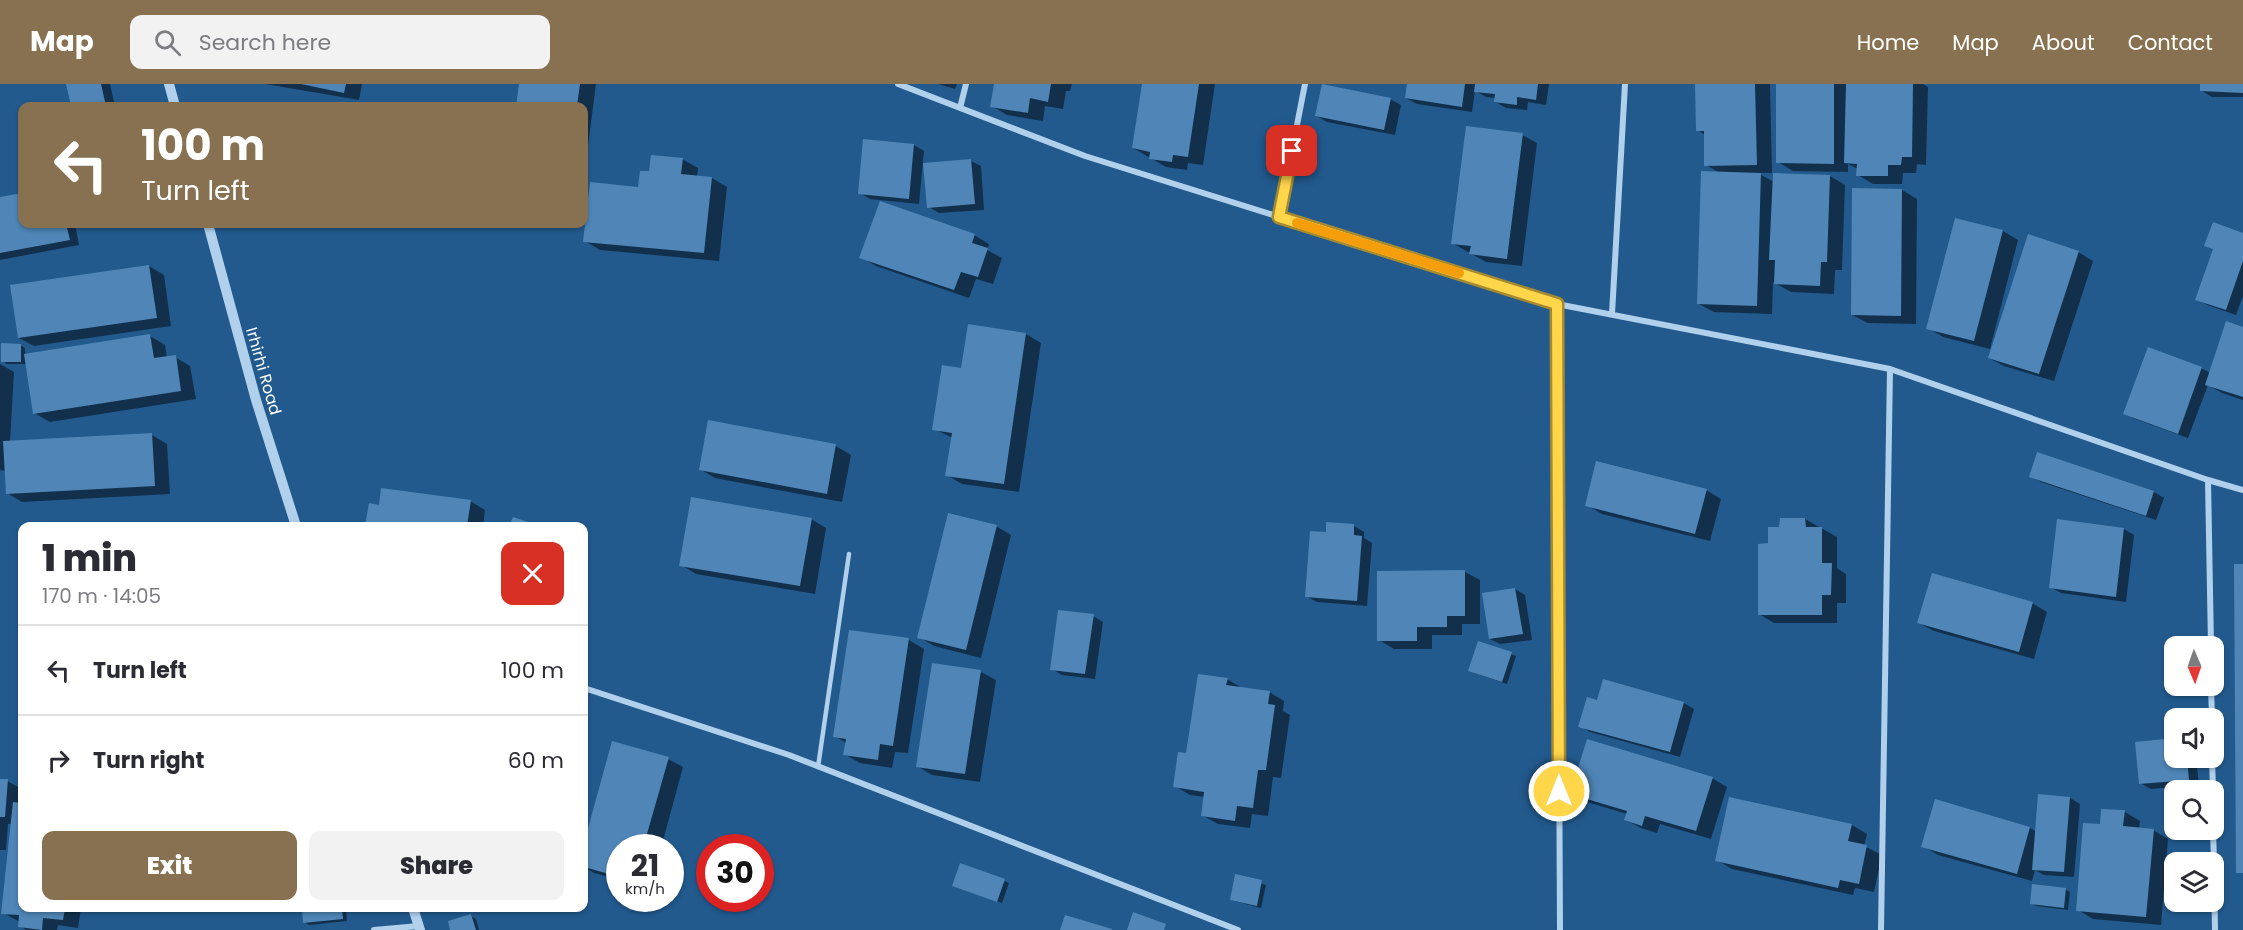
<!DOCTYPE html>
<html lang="en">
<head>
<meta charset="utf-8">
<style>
	:root { --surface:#fff; --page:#f2f2f3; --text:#2b2b33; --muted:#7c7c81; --line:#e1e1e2; --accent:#877150 }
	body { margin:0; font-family:Poppins,sans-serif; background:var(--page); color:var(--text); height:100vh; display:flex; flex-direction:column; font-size:22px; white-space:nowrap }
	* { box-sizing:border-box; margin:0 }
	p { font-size:20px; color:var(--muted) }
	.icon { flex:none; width:33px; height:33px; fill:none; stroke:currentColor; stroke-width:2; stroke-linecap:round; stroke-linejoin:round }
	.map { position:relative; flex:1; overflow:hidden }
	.side { position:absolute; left:18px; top:438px; width:570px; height:390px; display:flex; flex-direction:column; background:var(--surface); border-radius:12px; box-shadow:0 2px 4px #0004 }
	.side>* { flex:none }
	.hud { position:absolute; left:18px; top:18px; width:570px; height:126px; border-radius:12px; box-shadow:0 2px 4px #0004; background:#877150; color:#fff; overflow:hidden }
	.needle { width:39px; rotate:178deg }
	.buttons { position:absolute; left:2164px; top:552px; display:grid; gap:12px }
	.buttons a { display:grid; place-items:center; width:60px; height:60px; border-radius:12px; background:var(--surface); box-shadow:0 2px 4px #0004; font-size:30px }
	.speed { position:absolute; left:606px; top:750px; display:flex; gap:12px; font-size:30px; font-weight:700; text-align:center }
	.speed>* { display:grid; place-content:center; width:78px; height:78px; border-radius:50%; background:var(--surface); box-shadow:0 2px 4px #0004; line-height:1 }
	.speed small { font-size:15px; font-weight:400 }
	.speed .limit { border:9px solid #d22; background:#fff; color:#111 }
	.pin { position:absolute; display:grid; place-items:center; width:51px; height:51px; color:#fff; margin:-26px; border-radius:12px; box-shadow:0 3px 9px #0006 }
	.me { position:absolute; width:66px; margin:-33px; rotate:0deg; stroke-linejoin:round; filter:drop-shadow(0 0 4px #0008) }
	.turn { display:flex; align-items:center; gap:21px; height:126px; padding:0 24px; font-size:27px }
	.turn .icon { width:78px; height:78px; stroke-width:2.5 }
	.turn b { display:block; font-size:42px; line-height:51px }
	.round { display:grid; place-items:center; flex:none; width:63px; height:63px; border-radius:12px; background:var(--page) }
	.summary { display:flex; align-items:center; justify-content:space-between; height:102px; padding:0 24px }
	h1 { font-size:36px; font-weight:800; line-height:45px }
	.button { display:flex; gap:12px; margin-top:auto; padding:12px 24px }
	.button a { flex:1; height:69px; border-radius:12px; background:var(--accent); color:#fff; font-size:24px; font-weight:800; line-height:69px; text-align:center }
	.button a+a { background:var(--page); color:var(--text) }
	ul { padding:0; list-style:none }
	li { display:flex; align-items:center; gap:18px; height:90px; padding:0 24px; border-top:2px solid var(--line) }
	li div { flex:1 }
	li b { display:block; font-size:22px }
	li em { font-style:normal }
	header { display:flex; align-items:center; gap:36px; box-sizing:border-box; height:84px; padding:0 30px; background:var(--accent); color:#fff }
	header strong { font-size:28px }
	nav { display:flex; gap:33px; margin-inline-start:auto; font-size:21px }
	.search { width:420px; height:54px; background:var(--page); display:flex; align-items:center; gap:15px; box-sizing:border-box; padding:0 21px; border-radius:12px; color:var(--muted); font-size:22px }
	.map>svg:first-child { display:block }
	.shadow { fill:#0007 }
	.building { fill:#4f86b7 }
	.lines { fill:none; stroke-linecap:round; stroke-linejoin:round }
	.service { stroke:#b1d0ec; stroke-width:4.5 }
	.minor { stroke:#b1d0ec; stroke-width:6 }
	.tertiary { stroke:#b1d0ec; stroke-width:10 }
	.route-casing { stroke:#a68a30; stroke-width:15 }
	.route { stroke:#ffd54a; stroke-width:10 }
	.slow { stroke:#f59e0b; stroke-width:10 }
	.labels { text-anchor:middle; stroke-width:4.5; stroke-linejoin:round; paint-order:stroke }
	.street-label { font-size:16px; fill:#fff; stroke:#225a8e }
</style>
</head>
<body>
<header>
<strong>Map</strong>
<div class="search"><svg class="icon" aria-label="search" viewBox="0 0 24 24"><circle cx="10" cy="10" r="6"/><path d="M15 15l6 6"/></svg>Search here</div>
<nav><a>Home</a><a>Map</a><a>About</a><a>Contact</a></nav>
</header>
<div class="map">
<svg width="2243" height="846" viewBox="0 0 2243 846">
	<rect width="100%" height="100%" fill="#225a8e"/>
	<!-- shadow -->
	<path class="shadow" d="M67 0H110L115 22H72Z
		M265 0H362L359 16Z
		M520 0H596L586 77H584V22H518Z
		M938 0H957L955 5Z
		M996 0H1072L1070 7H1066L1063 25 1045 22 1043 37 1007 31 992 22Z
		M1143 0H1215L1203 81 1188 79 1187 86 1166 83 1133 64Z
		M1408 0H1549L1546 21 1528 18 1527 26 1506 24 1496 18V14L1486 13 1475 7 1472 28 1417 20 1406 14Z
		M1696 0H1770L1772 89H1758L1774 98 1830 92 1845 101 1842 186H1835L1834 210 1791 208 1773 198 1772 230 1714 228 1699 220 1720 89 1706 81 1705 51 1698 46Z
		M1778 0H1923L1928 3 1926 81 1917 80 1916 89H1903L1902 100H1873L1858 91V85L1848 80V88L1793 87 1778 78Z
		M2202 0H2243V13H2212L2202 7Z
		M1390 15 1401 21 1395 51 1327 38 1317 32Z
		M1522 51 1537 59 1522 182 1486 178 1452 159Z
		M914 61 924 67 919 120 870 115 860 109Z
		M682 75 698 84 697 93 712 94 727 103 719 177 600 166 585 157 639 105 651 89Z
		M971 77 981 82 984 126 939 129 929 123Z
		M1902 106 1917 115 1916 240 1868 239 1852 231Z
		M22 110V140H75L79 161 0 176V115Z
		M1956 136 2003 147 2018 156 1990 265 1943 253 1928 244Z
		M974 151 989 160 987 166 1002 174 993 200 976 195 969 214 876 182 861 173Z
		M2243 151V212L2236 231 2207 221 2197 215Z
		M2078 168 2093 177 2054 297 2004 282 1989 274Z
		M149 182 164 191 171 242 34 262 19 254Z
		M2243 244V316L2222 309 2208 301 2188 354 2135 335 2125 330 2201 284 2211 289Z
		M1026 250 1041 259 1019 408 962 400 947 391 953 354 934 345 963 286Z
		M150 252 165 261 167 274 175 273 190 282 196 315 50 338 34 329 27 280H7L2 277 20 261 25 264V271Z
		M0 280 14 288 10 358 152 351 167 360 170 410 22 418 7 409 6 387 0 386Z
		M709 338 836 362 851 371 842 418 715 394 700 385Z
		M2038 370 2154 408 2164 414 2156 436 2041 398 2031 392Z
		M1706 406 1721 415 1710 457 1602 430 1587 421Z
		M470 417 485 426 483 442H367L370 421 380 423Z
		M811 435 826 444 815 510 696 490 681 481Z
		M1805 435 1837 453V484L1846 490V519H1837V539H1774L1759 530 1770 461 1781 445Z
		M2059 437 2124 445 2134 451 2126 518 2061 509 2050 503Z
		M996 442 1011 451 981 574 934 562 919 553Z
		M1354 442 1364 448V454L1372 459 1367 522 1317 518 1306 512 1327 450Z
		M1465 488 1480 496V540H1462V551H1432V565H1394L1379 556Z
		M1515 505 1525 511 1532 556 1500 560 1490 555Z
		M2032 519 2047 528 2034 575 1934 547 1919 539Z
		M1093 532 1103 538 1095 595 1062 591 1052 585Z
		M850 547 909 556 924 565 908 669 895 668 892 684 860 679 844 670 846 659 835 652Z
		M1479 559 1516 572 1507 600 1474 589Z
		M981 588 996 596 980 698 932 691 917 682Z
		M1227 595 1242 604 1269 608 1284 617 1283 627 1290 631 1281 694 1273 693 1268 732 1252 730 1250 744 1218 740 1202 731 1205 713 1190 711 1175 702 1187 671Z
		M1684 619 1694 625 1680 673 1590 648 1580 642Z
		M2175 656V674H2196L2199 701 2151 705 2140 699Z
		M613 659 668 675 683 683 661 764H620V796L594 789 584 783V764Z
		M1712 694 1727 703 1711 755 1660 740 1657 749 1641 744 1626 736 1627 730 1587 718 1572 710Z
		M0 696 7 697 22 705V824H81L78 844 58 841 57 846H26L20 842V838L3 829 12 740H8L6 766H0Z
		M2070 714 2080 720 2074 793 2044 791 2035 786 2032 797 1938 771 1923 762 1936 717 2030 744 2037 748Z
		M2125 728 2140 737 2139 745 2153 746 2168 755 2161 841 2093 835 2078 826 2101 741Z
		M1852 741 1867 750 1864 762 1882 771 1874 808 1855 804 1853 811 1732 785 1717 776Z
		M961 781 1009 799 1002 819 958 804Z
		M1236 792 1266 801 1261 824 1231 816Z
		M2065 805 2070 808 2068 826 2036 822 2031 819Z
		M303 824H346L347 837 309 841 304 838Z
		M471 832 476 835 479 846H452Z"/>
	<!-- building -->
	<path class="building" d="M66 0H101L106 22H71Z
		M301 0H346L344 9Z
		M519 0H580L577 22H516Z
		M994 0H1051L1048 18 1030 14 1028 29 990 23Z
		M1142 0H1199L1188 73 1173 71 1172 78 1149 75 1150 68 1132 64Z
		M1322 0 1391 14 1384 46 1315 32Z
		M1407 0H1465L1462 23 1405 14Z
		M1475 0H1538L1536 16 1517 13V21L1494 18 1495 10 1474 8Z
		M1695 0H1755L1757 81 1704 82V47H1696Z
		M1776 0H1834V80L1776 79Z
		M1846 0H1913L1912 73H1902L1901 81H1888V92H1856L1857 80 1844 79Z
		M2200 0H2243V9L2200 7Z
		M1466 42 1523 49 1507 175 1469 170 1471 162 1451 160Z
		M863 55 914 60 909 115 858 110Z
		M651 71 683 74 681 90 712 93 704 169 583 158 590 98 638 103 640 87H649Z
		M971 75 975 120 927 124 923 79Z
		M1701 87 1761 89 1757 222 1697 220Z
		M1773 89 1830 91 1827 178H1821L1820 202 1774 200 1775 176H1769Z
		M1852 104 1902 105 1901 232 1851 231Z
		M22 109V140H66L70 156 0 169V113Z
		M880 117 975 150 972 159 988 164 978 193 961 188 954 206 859 174Z
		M1955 134 2003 146 1974 257 1926 245Z
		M2213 138 2243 149V177L2226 226 2195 216 2213 165 2204 162Z
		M2028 150 2079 167 2039 290 1988 274Z
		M149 181 157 234 18 254 10 201Z
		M2226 237 2243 243V313L2205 301Z
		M968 240 1026 249 1004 400 945 392 952 349 932 346 942 281 961 284Z
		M150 250 154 274 176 271 181 307 33 330 24 270Z
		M1 259 21 260V278H1Z
		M2148 263 2202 283 2178 350 2123 330Z
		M708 336 836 360 827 410 699 386Z
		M152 349 155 402 6 410 3 357Z
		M2037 368 2154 407 2146 432 2029 393Z
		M1596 377 1707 405 1695 450 1585 422Z
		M381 404 471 416 467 442H365L369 419 379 421Z
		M691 413 812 434 800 502 679 482Z
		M948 429 997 441 966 566 917 554Z
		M513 433 540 442H509Z
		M1780 434H1805L1806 443H1822V479H1832L1831 511H1822V531H1758V460L1768 459V443H1779Z
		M2057 435 2124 444 2116 513 2049 504Z
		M1326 438 1354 440V451L1362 452 1357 517 1305 513 1310 447 1326 448Z
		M2234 480H2243V789H2236Z
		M1465 486V532H1447V543H1417V557H1377V487Z
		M1932 489 2033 518 2019 568 1917 539Z
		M1515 504 1523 550 1489 555 1482 509Z
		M1058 526 1094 530 1085 590 1050 586Z
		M849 546 909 554 893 662 880 660 878 676 843 671 846 655 833 653Z
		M1478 557 1512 568 1502 598 1468 587Z
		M932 579 981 586 965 690 916 683Z
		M1198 590 1228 594 1226 601 1270 607 1268 620 1275 621 1266 686H1258L1253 724 1237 722 1235 737 1201 732 1204 708 1173 703 1178 668 1186 669Z
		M1603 595 1684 618 1670 668 1578 643 1587 613 1597 616Z
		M2175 654V674H2187L2189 696 2139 700 2135 658Z
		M1587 655 1713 693 1696 747 1645 732 1642 742 1624 736 1627 727 1570 710Z
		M612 657 669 673 643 764H620V793L584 783V759Z
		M0 695H8L5 733H0Z
		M2038 710 2070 713 2064 788 2032 786Z
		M1729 713 1852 740 1848 757 1867 761 1859 800 1840 796 1838 804 1715 777Z
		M1935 715 2030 743 2017 790 1921 763Z
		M13 718 22 719V824H65L63 836 43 834 42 846 18 843 19 831 1 830Z
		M2101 725 2125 726 2123 742 2154 745 2146 833 2076 827 2083 739 2100 740Z
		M960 779 1005 795 997 818 952 802Z
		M1235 790 1262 796 1257 822 1230 816Z
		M2032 800 2066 804 2064 824 2030 820Z
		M302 824H342L343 835 303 839Z
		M1133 828 1166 840 1164 846H1127Z
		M471 830 476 846H450L448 837Z
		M1065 831 1112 845V846H1060Z"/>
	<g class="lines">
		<!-- service -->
		<path class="service" d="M818 683 849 470"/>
		<!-- minor -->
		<path class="minor" d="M898 0 1085 72 1557 220 1890 285 2208 396 2243 406
			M960 24 966 0
			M1279 133 1305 0
			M1557 220 1560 846
			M1612 230 1625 0
			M2208 396 2211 562
			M2211 602 2212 634
			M584 604 789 671 1238 846
			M2212 674 2213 706
			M2213 746 2214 778
			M2214 790 2215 846
			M374 846 419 842
			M1881 846 1890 285"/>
		<!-- tertiary -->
		<path class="tertiary" d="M169 0 175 22
			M208 140 256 316 296 442
			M413 824 420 846"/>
	</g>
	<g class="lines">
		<defs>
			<path id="route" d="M1292 67 1279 133 1557 220 1559 707"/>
		</defs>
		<!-- route casing -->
		<use href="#route" class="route-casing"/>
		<!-- route -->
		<use href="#route" class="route"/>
		<!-- slow -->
		<path class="slow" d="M1297 139 1459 189"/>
	</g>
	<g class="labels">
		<!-- street labels -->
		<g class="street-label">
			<text transform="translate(264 287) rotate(74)" y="6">Irhirhi Road</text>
		</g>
	</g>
</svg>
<div class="buttons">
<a><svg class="needle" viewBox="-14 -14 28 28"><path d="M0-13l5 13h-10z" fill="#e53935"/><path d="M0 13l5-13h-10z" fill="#7c7c81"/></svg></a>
<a><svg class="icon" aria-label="sound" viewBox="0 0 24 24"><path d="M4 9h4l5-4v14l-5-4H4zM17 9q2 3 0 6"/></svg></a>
<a><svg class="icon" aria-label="search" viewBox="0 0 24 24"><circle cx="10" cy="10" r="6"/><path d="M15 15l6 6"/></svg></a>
<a><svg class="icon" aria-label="layers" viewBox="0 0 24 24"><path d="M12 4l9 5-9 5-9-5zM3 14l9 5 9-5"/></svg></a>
</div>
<div class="speed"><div>21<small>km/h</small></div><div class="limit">30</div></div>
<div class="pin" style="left:1292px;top:67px;background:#d93025"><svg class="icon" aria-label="arrive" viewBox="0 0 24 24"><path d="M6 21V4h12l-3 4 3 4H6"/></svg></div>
<svg class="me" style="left:1559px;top:707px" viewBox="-20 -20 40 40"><circle r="17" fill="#ffd54a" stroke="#fff" stroke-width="3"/><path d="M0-11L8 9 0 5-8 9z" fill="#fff"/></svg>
<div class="hud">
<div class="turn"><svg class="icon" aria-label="left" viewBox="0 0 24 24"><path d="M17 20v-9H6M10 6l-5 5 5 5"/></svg><div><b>100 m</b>Turn left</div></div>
</div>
<section class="side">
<div class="summary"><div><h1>1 min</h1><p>170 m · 14:05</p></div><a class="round" style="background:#d93025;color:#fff"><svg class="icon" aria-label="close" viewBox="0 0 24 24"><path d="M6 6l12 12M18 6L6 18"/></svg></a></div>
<ul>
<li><svg class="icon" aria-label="left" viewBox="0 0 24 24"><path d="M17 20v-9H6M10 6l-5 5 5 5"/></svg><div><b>Turn left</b></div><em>100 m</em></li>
<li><svg class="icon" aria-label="right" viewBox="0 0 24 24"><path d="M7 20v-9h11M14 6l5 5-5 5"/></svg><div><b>Turn right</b></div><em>60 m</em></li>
</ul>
<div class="button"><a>Exit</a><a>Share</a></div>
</section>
</div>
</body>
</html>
